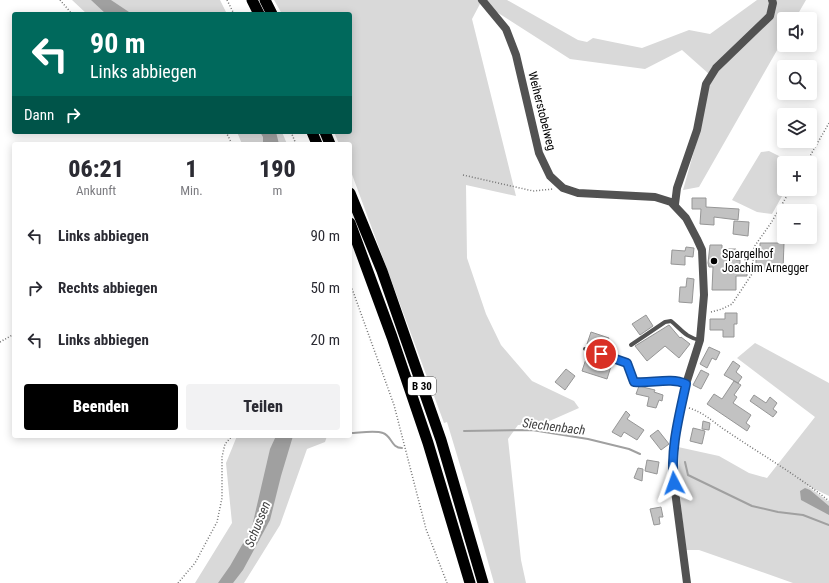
<!DOCTYPE html>
<html lang="de">
<head>
<meta charset="utf-8">
<style>
	:root { --surface:#fff; --page:#f2f2f3; --text:#2b2b33; --muted:#7c7c81; --accent:#000 }
	body { margin:0; font-family:"Roboto Condensed",sans-serif; background:var(--page); color:var(--text); height:100vh; display:flex; flex-direction:column; font-size:15px; white-space:nowrap }
	* { box-sizing:border-box; margin:0 }
	p { font-size:13px; color:var(--muted) }
	.icon { flex:none; width:22px; height:22px; fill:none; stroke:currentColor; stroke-width:2; stroke-linecap:round; stroke-linejoin:round }
	.map { position:relative; flex:1; overflow:hidden }
	.drawer { position:absolute; left:12px; top:142px; width:340px; height:296px; display:flex; flex-direction:column; background:var(--surface); border-radius:4px; box-shadow:0 2px 10px #0003 }
	.drawer>* { flex:none }
	.top-card { position:absolute; left:12px; top:12px; width:340px; height:122px; border-radius:4px; box-shadow:0 2px 10px #0003; background:#00695c; color:#fff; overflow:hidden }
	.fabs { position:absolute; left:777px; top:12px; display:grid; gap:8px }
	.fabs a { display:grid; place-items:center; width:40px; height:40px; border-radius:4px; background:var(--surface); box-shadow:0 2px 10px #0003; font-size:20px }
	.pin { position:absolute; display:grid; place-items:center; width:34px; height:34px; color:#fff; margin:-17px; border:2px solid #fff; border-radius:50%; box-shadow:0 1px 4px #0007 }
	.me { position:absolute; width:44px; margin:-22px; rotate:356deg; stroke-linejoin:round; filter:drop-shadow(0 0 3px #0008) }
	.turn { display:flex; align-items:center; gap:14px; height:84px; padding:0 12px; font-size:18px }
	.turn .icon { width:52px; height:52px; stroke-width:2.5 }
	.turn b { display:block; font-size:28px; line-height:34px }
	.then { display:flex; align-items:center; height:38px; padding:0 12px; background:#0003; gap:8px; font-size:15px }
	.eta { display:flex; justify-content:space-evenly; align-items:center; height:68px; text-align:center }
	.eta b { font-size:24px; font-weight:800; line-height:28px }
	.cta { display:flex; gap:8px; margin-top:auto; padding:8px 12px }
	.cta a { flex:1; height:46px; border-radius:4px; background:var(--accent); color:#fff; font-size:16px; font-weight:800; line-height:46px; text-align:center }
	.cta a+a { background:var(--page); color:var(--text) }
	ul { padding:0; list-style:none }
	li { display:flex; align-items:center; gap:12px; height:52px; padding:0 12px }
	li div { flex:1 }
	li b { display:block; font-size:15px }
	li em { font-style:normal }
	.map>svg:first-child { display:block }
	.green { fill:#d9d9d9 }
	.water { fill:#a0a0a0 }
	.lines { fill:none; stroke-linecap:round; stroke-linejoin:round }
	.stream { stroke:#a0a0a0; stroke-width:2 }
	.building { fill:#c2c2c2; stroke:#969696 }
	.path { stroke:#747474; stroke-width:1.5; stroke-dasharray:1 2; stroke-linecap:butt }
	.service { stroke:#525252; stroke-width:4 }
	.minor { stroke:#525252; stroke-width:8 }
	.trunk { stroke:#000; stroke-width:11 }
	.route-casing { stroke:#114b97; stroke-width:10 }
	.route { stroke:#1a73e8; stroke-width:7 }
	.poi-dot { fill:#000; stroke:#fff; stroke-width:1.5 }
	.labels { text-anchor:middle; stroke-width:4; stroke-linejoin:round; paint-order:stroke }
	.shield { fill:#fff; stroke:#4c4c4c; stroke-width:1 }
	.shield-label { font-size:11px; font-weight:bold; fill:#000 }
	.street-label { font-size:12px; fill:#000; stroke:#fff }
	.poi-label { font-size:12px; fill:#000; stroke:#fff; text-anchor:start }
	.water-label { font-size:13px; font-style:italic; fill:#414141; stroke:#fff }
</style>
</head>
<body>
<div class="map">
<svg width="829" height="583" viewBox="0 0 829 583">
	<rect width="100%" height="100%" fill="#fff"/>
	<!-- green -->
	<path class="green" d="M72 0H220L227 14H87Z
		M274 0H507L578 40 587 42 593 38 642 48 689 30 710 34 757 0H806L795 19H784V38L699 187 683 190 700 130 709 74 682 50 645 69 570 59 481 2 472 19 516 196 466 185 467 258 486 314 501 345 532 381 574 401 579 408 545 423 518 425 508 439 521 560 526 583H494L472 505 447 422 444 423 350 169V144H339L334 132H350V14H282Z
		M237 132H282L287 144H242Z
		M769 151 793 163H784V189H786L772 214 757 212 732 200 761 152Z
		M755 343 829 383V496L806 485 829 502V583H793L699 550H686L678 479 679 456 678 447 719 456 749 473 767 478 815 417 737 358Z
		M237 436H327L325 442 307 449 280 525 244 583H195L232 523 226 463Z"/>
	<!-- water -->
	<path class="water" d="M91 0H111L132 14H106Z
		M260 132H276L279 144H263V137Z
		M276 436H293L281 476 270 520 243 570 233 583H218L230 566 242 545 251 531 270 449Z
		M805 488 810 490 829 506V515L801 500 800 491Z"/>
	<g class="lines">
		<!-- stream -->
		<path class="stream" d="M464 431 532 430 588 439 629 449 640 454
			M350 433C358 433 375 430 383 433 392 436 391 448 402 448
			M685 462 688 475 752 506 778 512 803 515 829 525"/>
	</g>
	<!-- building -->
	<path class="building" d="M692 198H706V207L739 209 738 220 714 217V225L700 224 701 209H692Z
		M734 221 749 222 748 236 733 234Z
		M760 243H784L783 270H756V248H760Z
		M710 245H722V249H736V260H740V270H747V276H736V290H712L713 267H709L708 263Z
		M686 247 694 248 693 257 685 256V265L671 264 672 250 685 251Z
		M687 278 694 279 692 303 679 302 680 287H686Z
		M725 313H737V324H734V337H723V330H710V319H725Z
		M646 315 653 326 640 335 632 324Z
		M669 325 680 338 681 337 690 344 679 358 665 346 647 361 635 346Z
		M591 332 609 338 605 349 587 344Z
		M709 347 720 352 716 360 712 358 707 368 700 364Z
		M587 356 612 363 607 379 582 371Z
		M733 361 740 366 736 372 742 377 738 383 724 375Z
		M566 369 575 376 565 390 555 382Z
		M701 370 709 374 701 389 693 385Z
		M734 381 741 385 734 395 737 397 733 403 751 415 746 423 750 426 747 431 707 404 714 394 722 399Z
		M639 386 655 390 654 392 663 395 662 401 659 400 656 408 647 406 649 397 636 394Z
		M754 395 766 403 770 397 777 403 773 409 777 412 773 417 750 401Z
		M626 411 630 415 627 419 644 430 637 440 624 432 621 437 612 432Z
		M703 421 710 423 709 430 702 429Z
		M693 428 705 431 702 444 690 441Z
		M658 430 669 444 661 450 650 436Z
		M647 460 659 462 657 474 645 471Z
		M638 468 643 469 642 481 634 478Z
		M661 507 663 517H659L660 524 654 525 650 509Z"/>
	<g class="lines">
		<!-- path -->
		<path class="path" d="M60 0 72 14
			M227 0 234 14
			M226 132 232 144
			M291 132 296 144
			M806 163 829 123
			M463 175 533 191 553 189
			M350 283 394 405 426 529 447 583
			M711 312 722 309 732 304 752 274 754 247 771 223 791 189
			M0 342 14 334
			M689 408C705 413 714 423 728 432 762 455 797 475 829 501
			M178 583 195 563 217 522 222 498V457L225 444 232 436"/>
		<!-- service -->
		<path class="service" d="M631 345 665 322 671 321C681 329 686 338 700 340
			M585 349 627 363 634 382 647 383 668 380 686 384"/>
		<!-- minor -->
		<path class="minor" d="M482 0 506 29 516 55 539 153 550 176 563 188 578 193 655 197 671 202 686 218 697 239 702 250 704 295 700 340 686 384 676 431 672 468 687 583
			M675 204 677 188 697 130 706 84 716 68 770 16 773 3 772 0"/>
		<!-- trunk -->
		<path class="trunk" d="M252 0 259 14
			M265 0 272 14
			M312 132 317 144
			M325 132 330 144
			M350 193 382 271 441 440 483 583
			M350 223 392 337 428 443 470 583"/>
	</g>
	<g class="lines">
		<defs>
			<path id="route" d="M601 354 627 363 634 382C651 384 670 377 686 384 679 417 670 449 674 483"/>
		</defs>
		<!-- route casing -->
		<use href="#route" class="route-casing"/>
		<!-- route -->
		<use href="#route" class="route"/>
	</g>
	<!-- markers -->
	<circle class="poi-dot" cx="714" cy="261" r="4"/>
	<g class="labels">
		<!-- shield labels -->
		<rect class="shield" x="408" y="377" width="28" height="18" rx="3"/>
		<g class="shield-label">
			<text x="422" y="390">B 30</text>
		</g>
		<!-- street labels -->
		<g class="street-label">
			<text transform="translate(542 111) rotate(76)" y="4">Weiherstobelweg</text>
		</g>
		<!-- poi labels -->
		<g class="poi-label">
			<text x="722" y="258">Spargelhof<tspan x="722" dy="14">Joachim Arnegger</tspan></text>
		</g>
		<!-- water labels -->
		<g class="water-label">
			<text transform="translate(554 426) rotate(7)" y="5">Siechenbach</text>
			<text transform="translate(257 524) rotate(-68)" y="5">Schussen</text>
		</g>
	</g>
</svg>
<div class="fabs">
<a><svg class="icon" aria-label="sound" viewBox="0 0 24 24"><path d="M4 9h4l5-4v14l-5-4H4zM17 9q2 3 0 6"/></svg></a>
<a><svg class="icon" aria-label="search" viewBox="0 0 24 24"><circle cx="10" cy="10" r="6"/><path d="M15 15l6 6"/></svg></a>
<a><svg class="icon" aria-label="layers" viewBox="0 0 24 24"><path d="M12 4l9 5-9 5-9-5zM3 14l9 5 9-5"/></svg></a>
<a>+</a>
<a>−</a>
</div>
<div class="pin" style="left:601px;top:354px;background:#d93025"><svg class="icon" aria-label="arrive" viewBox="0 0 24 24"><path d="M6 21V4h12l-3 4 3 4H6"/></svg></div>
<svg class="me" style="left:674px;top:483px" viewBox="-20 -20 40 40"><path d="M0-17L14 15 0 8-14 15z" fill="#1a73e8" stroke="#fff" stroke-width="4"/></svg>
<div class="top-card">
<div class="turn"><svg class="icon" aria-label="left" viewBox="0 0 24 24"><path d="M17 20v-9H6M10 6l-5 5 5 5"/></svg><div><b>90 m</b>Links abbiegen</div></div>
<div class="then">Dann<svg class="icon" aria-label="right" viewBox="0 0 24 24"><path d="M7 20v-9h11M14 6l5 5-5 5"/></svg></div>
</div>
<section class="drawer">
<div class="eta">
<div><b>06:21</b><p>Ankunft</p></div>
<div><b>1</b><p>Min.</p></div>
<div><b>190</b><p>m</p></div>
</div>
<ul>
<li><svg class="icon" aria-label="left" viewBox="0 0 24 24"><path d="M17 20v-9H6M10 6l-5 5 5 5"/></svg><div><b>Links abbiegen</b></div><em>90 m</em></li>
<li><svg class="icon" aria-label="right" viewBox="0 0 24 24"><path d="M7 20v-9h11M14 6l5 5-5 5"/></svg><div><b>Rechts abbiegen</b></div><em>50 m</em></li>
<li><svg class="icon" aria-label="left" viewBox="0 0 24 24"><path d="M17 20v-9H6M10 6l-5 5 5 5"/></svg><div><b>Links abbiegen</b></div><em>20 m</em></li>
</ul>
<div class="cta"><a>Beenden</a><a>Teilen</a></div>
</section>
</div>
</body>
</html>
